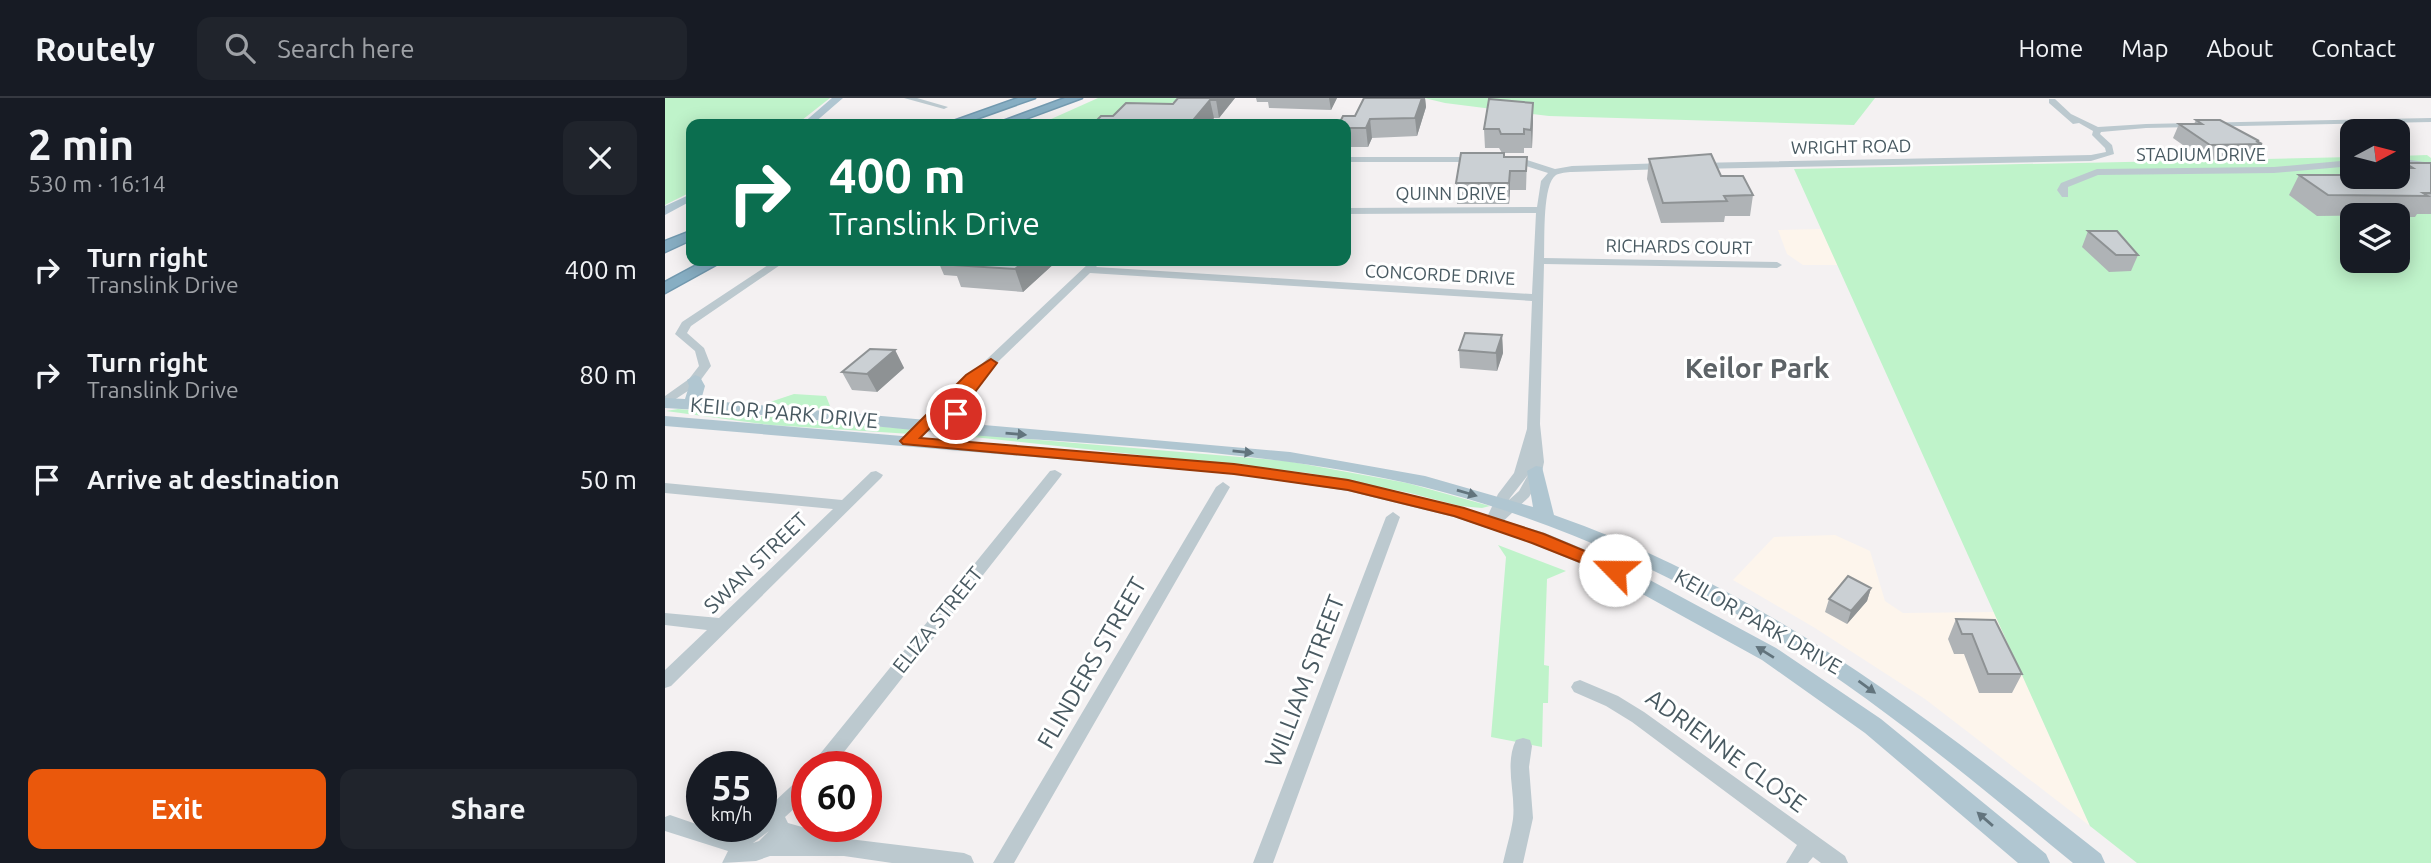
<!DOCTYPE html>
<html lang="en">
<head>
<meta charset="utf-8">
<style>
	:root { --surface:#171b24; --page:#20242c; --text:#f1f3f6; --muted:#9ea1a6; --line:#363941; --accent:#ea580c }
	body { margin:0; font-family:Ubuntu,sans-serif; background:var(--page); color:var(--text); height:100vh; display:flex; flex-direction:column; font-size:26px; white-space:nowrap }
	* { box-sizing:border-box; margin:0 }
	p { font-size:23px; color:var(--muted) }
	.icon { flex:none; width:38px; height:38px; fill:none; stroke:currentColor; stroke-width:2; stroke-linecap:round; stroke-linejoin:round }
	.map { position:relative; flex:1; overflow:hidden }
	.side { display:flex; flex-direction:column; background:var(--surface); width:665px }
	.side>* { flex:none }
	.hud { position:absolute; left:21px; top:21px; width:665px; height:147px; border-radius:14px; box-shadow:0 4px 18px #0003; background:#0b6e4f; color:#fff; overflow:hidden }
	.needle { width:46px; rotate:83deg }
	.controls { position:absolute; left:1675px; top:21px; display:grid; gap:14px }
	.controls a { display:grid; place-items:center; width:70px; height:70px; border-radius:14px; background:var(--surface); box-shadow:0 4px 18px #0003; font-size:35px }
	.speed { position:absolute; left:21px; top:653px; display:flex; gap:14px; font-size:35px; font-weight:700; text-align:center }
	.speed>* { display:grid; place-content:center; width:91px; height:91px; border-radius:50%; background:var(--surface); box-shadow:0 4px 18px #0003; line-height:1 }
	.speed small { font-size:18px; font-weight:400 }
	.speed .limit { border:10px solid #d22; background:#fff; color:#111 }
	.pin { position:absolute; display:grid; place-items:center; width:60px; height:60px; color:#fff; margin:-30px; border:4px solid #fff; border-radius:50%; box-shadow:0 2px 7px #0007 }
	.me { position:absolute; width:77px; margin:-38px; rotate:293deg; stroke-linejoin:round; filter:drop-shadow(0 0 5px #0008) }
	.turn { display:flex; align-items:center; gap:24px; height:147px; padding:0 28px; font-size:32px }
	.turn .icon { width:91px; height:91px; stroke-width:2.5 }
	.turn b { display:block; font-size:49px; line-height:60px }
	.round { display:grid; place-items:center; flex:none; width:74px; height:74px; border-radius:14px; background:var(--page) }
	.headline { display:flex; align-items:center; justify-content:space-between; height:119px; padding:0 28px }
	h1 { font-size:42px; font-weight:700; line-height:52px }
	.button { display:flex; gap:14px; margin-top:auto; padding:14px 28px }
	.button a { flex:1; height:80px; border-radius:14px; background:var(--accent); color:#fff; font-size:28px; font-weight:700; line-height:80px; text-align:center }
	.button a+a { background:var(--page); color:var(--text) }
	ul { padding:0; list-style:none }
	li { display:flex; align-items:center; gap:21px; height:105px; padding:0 28px }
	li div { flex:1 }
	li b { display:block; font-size:26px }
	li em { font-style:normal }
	header { display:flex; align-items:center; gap:42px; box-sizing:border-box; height:98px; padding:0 35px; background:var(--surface); border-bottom:2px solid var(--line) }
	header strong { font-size:33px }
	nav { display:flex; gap:38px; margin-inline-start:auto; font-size:24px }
	.search { width:490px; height:63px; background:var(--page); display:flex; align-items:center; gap:18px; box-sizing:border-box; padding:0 24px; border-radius:14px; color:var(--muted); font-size:26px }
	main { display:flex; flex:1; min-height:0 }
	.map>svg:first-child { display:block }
	.commercial { fill:#fdf5ec }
	.green { fill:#bff3ca; fill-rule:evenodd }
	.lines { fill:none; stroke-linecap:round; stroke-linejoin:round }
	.highway-casing { stroke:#7299af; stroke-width:3 }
	.minor { fill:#bcc9cf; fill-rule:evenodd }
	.major { fill:#b0c6d1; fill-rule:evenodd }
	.highway { fill:#87aec3; fill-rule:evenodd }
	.wall { fill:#afb3b6 }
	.shaded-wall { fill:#8e9294 }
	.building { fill:#cbd0d4; stroke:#8e9294; stroke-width:2 }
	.oneway { fill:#62747d }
	.route { fill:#ea580c; stroke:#983908; stroke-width:2 }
	.labels { text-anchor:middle; stroke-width:6; stroke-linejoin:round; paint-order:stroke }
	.far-street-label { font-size:18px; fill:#485961; stroke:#fff }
	.street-label { font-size:21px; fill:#485961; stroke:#fff }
	.near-street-label { font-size:24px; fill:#485961; stroke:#fff }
	.district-label { font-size:28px; font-weight:bold; fill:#5d6367; stroke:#fff }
</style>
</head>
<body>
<header>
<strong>Routely</strong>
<div class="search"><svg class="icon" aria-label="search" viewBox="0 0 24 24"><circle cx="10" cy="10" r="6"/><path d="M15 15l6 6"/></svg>Search here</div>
<nav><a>Home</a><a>Map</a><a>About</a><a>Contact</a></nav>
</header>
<main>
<section class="side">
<div class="headline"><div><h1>2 min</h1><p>530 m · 16:14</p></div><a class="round"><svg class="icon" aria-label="close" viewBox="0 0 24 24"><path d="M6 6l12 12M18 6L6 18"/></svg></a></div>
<ul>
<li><svg class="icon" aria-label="right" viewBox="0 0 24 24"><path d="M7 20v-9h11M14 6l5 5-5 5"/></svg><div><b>Turn right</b><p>Translink Drive</p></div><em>400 m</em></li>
<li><svg class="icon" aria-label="right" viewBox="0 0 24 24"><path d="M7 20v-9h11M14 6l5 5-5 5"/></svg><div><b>Turn right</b><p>Translink Drive</p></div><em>80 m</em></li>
<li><svg class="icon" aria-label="arrive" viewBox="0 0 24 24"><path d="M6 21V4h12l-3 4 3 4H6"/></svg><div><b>Arrive at destination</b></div><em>50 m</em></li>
</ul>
<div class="button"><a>Exit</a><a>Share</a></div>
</section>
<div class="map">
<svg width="1766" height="765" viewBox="0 0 1766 765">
	<rect width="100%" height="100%" fill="#f4f1f2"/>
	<!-- commercial -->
	<path class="commercial" d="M1156 131 1173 167H1138L1122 156 1113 132Z
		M1170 437 1205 453 1220 503 1238 515 1329 514 1425 728 1260 601 1150 530 1068 482 1109 439Z"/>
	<!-- green -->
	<path class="green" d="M0 0H165L132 26H26V94L0 107Z
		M433 0H521L443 26H375Z
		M759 0H1210L1189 27 884 18 780 5Z
		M1762 57 1766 60V765H1472L1425 728 1129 71 1687 59V79H1732L1733 58ZM1687 117H1732V163H1687Z
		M129 296 161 298 165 308 159 311 102 305Z
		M13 311 244 331 246 336 105 327 1 313Z
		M282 334 622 363 742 385 825 408 817 410 795 408 745 395 643 375 271 335Z
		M833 447 901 473 882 481 879 567 884 568 883 605H878L877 649 826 639 841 459Z"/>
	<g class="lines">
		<defs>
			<path id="highway" d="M353 0H370L297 26H280Z
				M400 0H417L347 26H330Z
				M26 133V142L0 154V143Z
				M39 163H58L0 195V184Z"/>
		</defs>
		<!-- highway casing -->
		<use href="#highway" class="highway-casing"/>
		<!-- minor -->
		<path class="minor" d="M239 0H252L283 9 279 11Z
			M1384 1H1390L1406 16 1433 29 1481 26 1766 20V24L1481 30 1436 34 1435 36 1447 47 1449 56 1426 63 1032 71 1028 68 1032 65 1426 57 1441 54 1440 50 1427 37 1428 33 1414 25 1408 26 1384 5Z
			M812 59 816 62 815 64H681V59Z
			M1732 60 1766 65V71L1732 65Z
			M842 61 862 62 890 71 907 68 1002 65 1006 68 1002 71 907 74C902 74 895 75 891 77 877 86 880 143 879 160L1112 164 1117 167 1112 170 879 166 875 326 879 364 876 379 864 399 832 429 827 430 820 425 824 419 823 417 833 396 849 375 862 331 867 203 425 175 308 288 312 291 298 313 301 331 299 334 294 335 287 331 286 313 293 302 264 330H254L252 327 424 165 428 164 433 167 431 169 867 196 871 115 681 116V110L872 109 876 83 883 75 861 68 839 66V62ZM863 377 854 393 844 402 845 400Z
			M1687 62V68L1609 75 1433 77 1403 89V99H1397L1392 92 1396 85 1432 71 1609 69Z
			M109 163H121L26 228 22 235 39 250 46 268 32 287 0 308V298L24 281 34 268 30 253 10 236 17 224Z
			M390 372 397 376 395 379 168 668H148L150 662 385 373Z
			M211 373 218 377 216 380 6 588 0 590V572L42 532 0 527V515L54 520 168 411 0 395V385L177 402 206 374Z
			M558 384 565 389 349 765H328L551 389Z
			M728 414 735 419 608 765H588L721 419Z
			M915 582 953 598 979 614 1180 758 1183 765H1156L1148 759 1143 765H1121L1132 747 967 624 941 608 909 594 906 589 909 584Z
			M858 640 865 642 867 648 864 669 868 720 858 765H838C841 751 846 735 848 721 851 695 839 667 851 642Z
			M142 678V699L120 719 123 725 176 740 299 755 306 758 309 765H227L179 758H105L91 763 57 765 63 753 0 733V719L5 717 37 728H96V716L135 680ZM104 733 94 743 88 745Z"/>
		<!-- major -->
		<path class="major" d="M167 0H178L148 26H137Z
			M26 96V103L0 117V108Z
			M30 277 35 279 40 288 36 302 625 354 760 378 868 409 862 373 871 368 877 369 889 417C1100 491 1264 620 1436 756L1440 765H1408C1294 671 1180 575 1050 504 959 455 860 414 759 389 611 353 456 348 304 337 203 329 102 315 0 310V300L20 301 24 288 22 282Z
			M0 318 569 366 683 381 799 410 880 435 957 467 1111 550 1216 621 1381 756 1385 765H1353L1200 635 1097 562 943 477 866 445 789 419 683 393 569 376 0 328Z"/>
		<!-- highway -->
		<use href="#highway" class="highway"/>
	</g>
	<!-- wall -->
	<path class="wall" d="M570 0 554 20H549L544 26H428L448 18 508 6Z
		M591 0H672L666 12 604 10 603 4H592Z
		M699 0H760L761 9 752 38 707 40 703 49H681V26L690 18Z
		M868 5 867 50H859V55H837L834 50H820L819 31Z
		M1531 22 1594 43V44L1597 46 1590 61 1539 62 1508 40 1514 26H1529Z
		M839 59H862L861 92H845L844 106H792L791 85Z
		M984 61 1056 78 1088 97 1085 118H1060L1059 124 996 125 982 81Z
		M1740 65H1766V116H1752L1750 119H1732V117L1652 118 1624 97 1634 77 1732 79Z
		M1423 133 1473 157 1466 173 1444 174 1417 149Z
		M273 163H392L358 194 296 189 292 178 279 177Z
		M837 237 838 255 832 273 795 270 794 252Z
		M230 252 239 270 212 294 187 292 177 274Z
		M1206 490 1202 503 1182 526 1160 514 1164 501Z
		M1291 521 1357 576 1347 595H1314L1299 556H1289L1283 541Z"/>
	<!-- shaded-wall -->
	<path class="shaded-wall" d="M552 0H570L554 20 551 2Z
		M664 0H672L666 12Z
		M757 0H760L761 9 752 38 750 20Z
		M545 2 549 20 544 26H525Z
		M868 5V24L867 50 866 32Z
		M705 21 707 40 703 49 701 30Z
		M845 73V92L844 106V85Z
		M360 163H392L358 194 350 171Z
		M837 237 838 255 832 273 831 255Z
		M230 252 239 270 212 294 202 276Z
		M1206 490 1202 503 1182 526 1186 513Z"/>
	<!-- building -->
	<path class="building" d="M513 0H552L551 2H545L525 26H428L436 18H448L461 5 508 6Z
		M699 0H757L750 20 705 21 701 30H681V26H674L678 18H690Z
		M824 1 868 5 866 32 859 31V36H836L834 31H819Z
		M1531 22H1555L1594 43H1591L1597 46 1545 47 1514 26H1537Z
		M796 55H839V59H862L861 73H845L844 85H791Z
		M1046 56 1056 78H1078L1088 97 1059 98 1062 103 998 105 984 61Z
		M1740 65H1766V95H1758L1763 98 1663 97 1634 77H1687V79H1732V70H1748Z
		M1423 133H1452L1473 157H1451Z
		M293 163H360L350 171 287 167Z
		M800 235 837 237 831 255 794 252Z
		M205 251 230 252 202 276 177 274Z
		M1183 478 1206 490 1186 513 1164 501Z
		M1291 521 1330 522 1357 576H1323L1307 536H1297Z"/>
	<!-- one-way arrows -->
	<defs><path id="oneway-solid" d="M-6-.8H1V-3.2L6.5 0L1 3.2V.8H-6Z" transform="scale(1.75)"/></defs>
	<g class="oneway">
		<use href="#oneway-solid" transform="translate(351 336) rotate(5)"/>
		<use href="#oneway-solid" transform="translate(578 354) rotate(6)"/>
		<use href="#oneway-solid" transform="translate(802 395) rotate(16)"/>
		<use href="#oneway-solid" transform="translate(1100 554) rotate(-148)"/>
		<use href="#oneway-solid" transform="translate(1202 589) rotate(36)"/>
		<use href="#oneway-solid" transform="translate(1320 721) rotate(-139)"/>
	</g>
	<!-- route -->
	<path class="route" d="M326 261 332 265 304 302 296 319H286L284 316 288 307 255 340 569 366 683 382 799 410 879 436 956 468 959 472 956 477 950 478 867 445 789 418 683 392 569 376 238 346 235 343 301 277Z"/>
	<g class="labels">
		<!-- far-street labels -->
		<g class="far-street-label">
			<text transform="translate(1186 49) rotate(-1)" y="6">WRIGHT ROAD</text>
			<text x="1536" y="63">STADIUM DRIVE</text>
			<text x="786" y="102">QUINN DRIVE</text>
			<text transform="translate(1014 149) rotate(1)" y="6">RICHARDS COURT</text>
			<text transform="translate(775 177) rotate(3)" y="6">CONCORDE DRIVE</text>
		</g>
		<!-- street labels -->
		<g class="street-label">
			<text transform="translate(119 315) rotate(5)" y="7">KEILOR PARK DRIVE</text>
			<text transform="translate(91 465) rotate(-44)" y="7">SWAN STREET</text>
			<text transform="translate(273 522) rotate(-51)" y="7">ELIZA STREET</text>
			<text transform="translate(1093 524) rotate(30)" y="7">KEILOR PARK DRIVE</text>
		</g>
		<!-- near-street labels -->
		<g class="near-street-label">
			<text transform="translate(427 565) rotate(-60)" y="8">FLINDERS STREET</text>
			<text transform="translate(640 583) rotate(-69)" y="8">WILLIAM STREET</text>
			<text transform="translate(1061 653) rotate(36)" y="8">ADRIENNE CLOSE</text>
		</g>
		<!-- district labels -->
		<g class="district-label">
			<text x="1092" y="280">Keilor Park</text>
		</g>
	</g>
</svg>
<div class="controls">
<a><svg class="needle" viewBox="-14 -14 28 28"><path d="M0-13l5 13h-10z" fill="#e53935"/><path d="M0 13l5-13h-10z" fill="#9ea1a6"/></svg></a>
<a><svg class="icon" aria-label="layers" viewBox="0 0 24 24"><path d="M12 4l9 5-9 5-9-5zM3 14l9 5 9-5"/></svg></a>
</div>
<div class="speed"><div>55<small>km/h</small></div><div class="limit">60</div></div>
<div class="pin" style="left:291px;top:316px;background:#d93025"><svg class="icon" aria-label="arrive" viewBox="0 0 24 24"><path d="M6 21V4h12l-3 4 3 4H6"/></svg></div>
<svg class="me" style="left:950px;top:472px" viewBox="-20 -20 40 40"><circle r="19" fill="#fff"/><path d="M0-13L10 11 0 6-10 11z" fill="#ea580c"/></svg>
<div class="hud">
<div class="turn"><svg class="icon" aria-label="right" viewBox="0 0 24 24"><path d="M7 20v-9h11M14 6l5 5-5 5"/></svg><div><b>400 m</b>Translink Drive</div></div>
</div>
</div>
</main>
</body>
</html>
